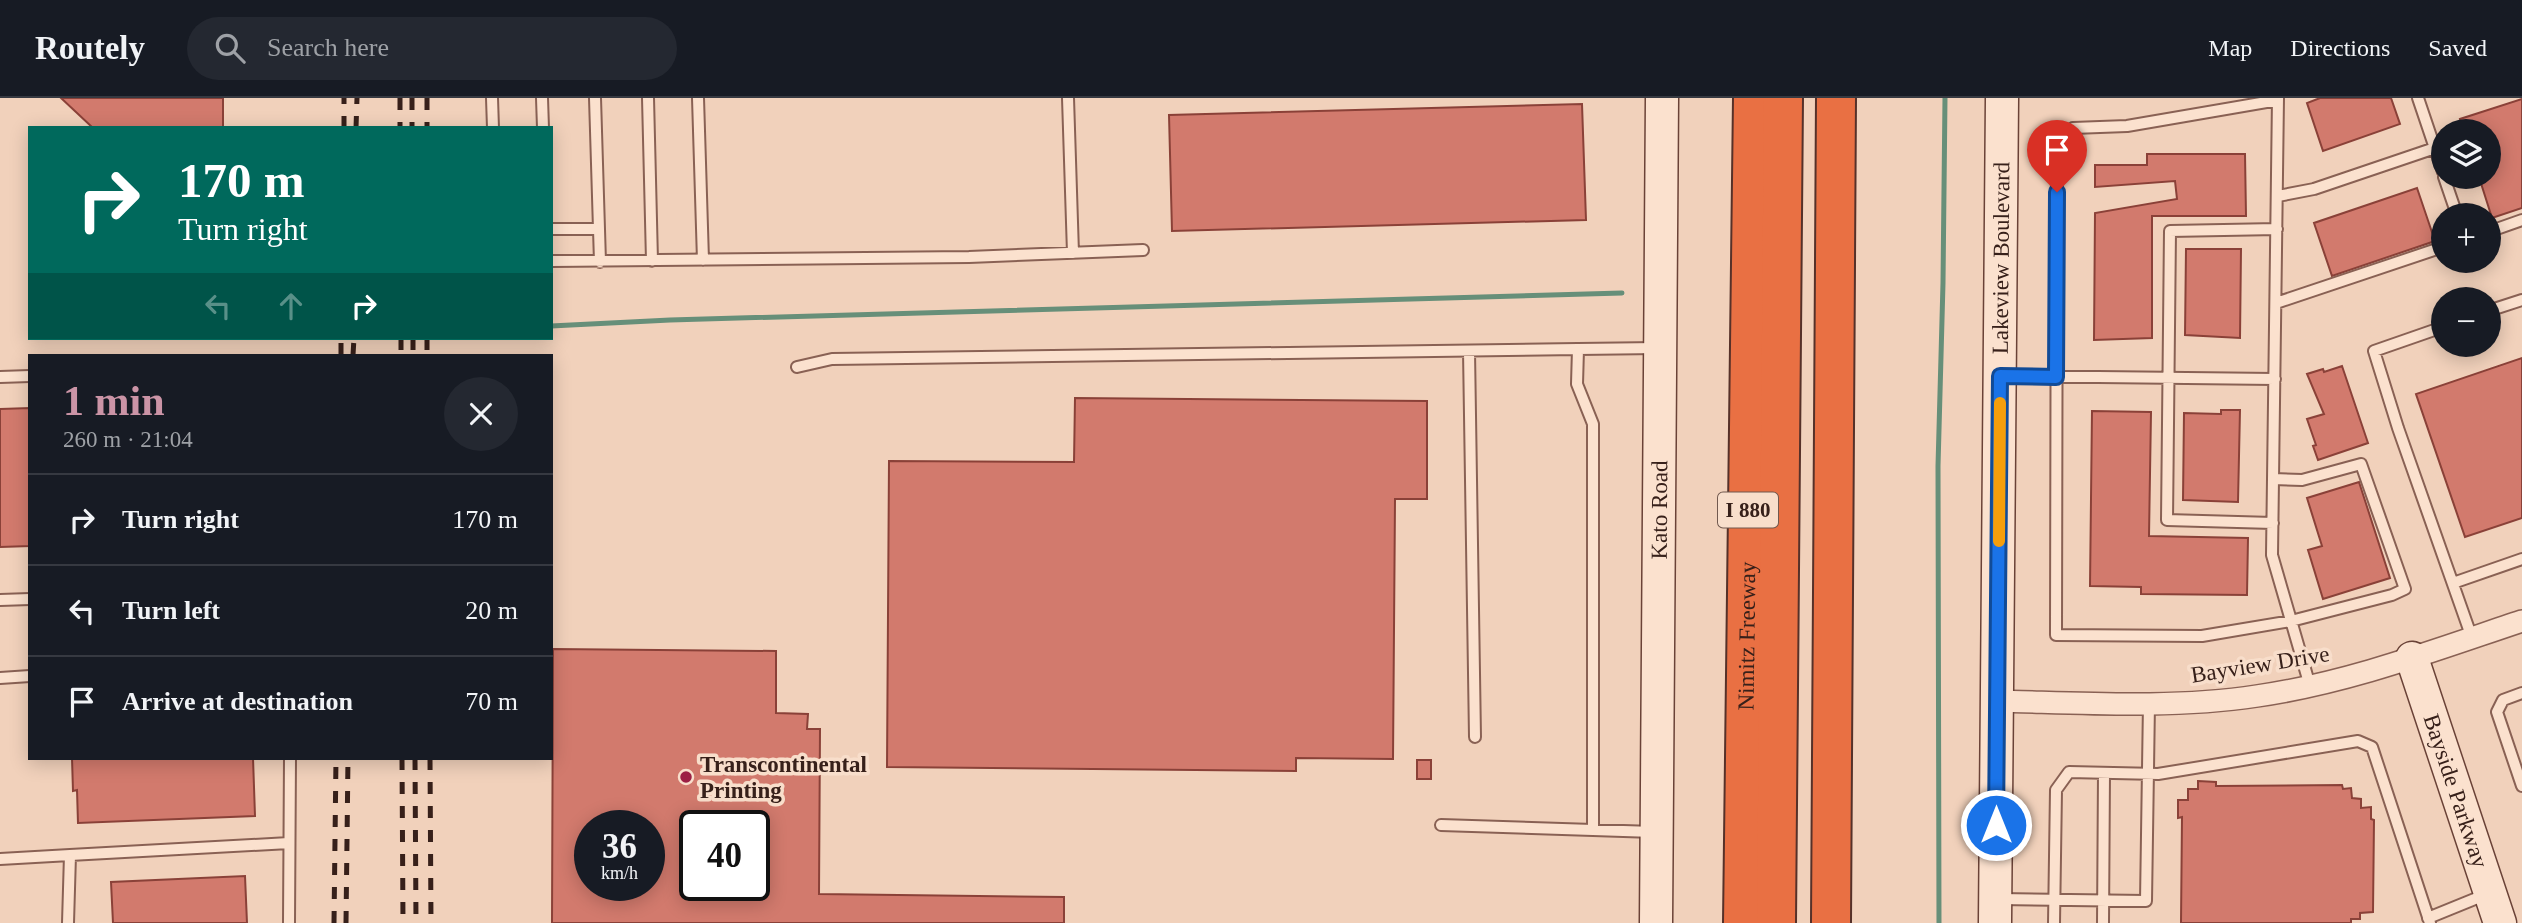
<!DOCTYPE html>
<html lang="en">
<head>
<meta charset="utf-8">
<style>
	:root { --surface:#171b24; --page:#242831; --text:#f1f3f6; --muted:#9ea1a6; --line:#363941; --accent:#cb94a6 }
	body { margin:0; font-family:Georgia,serif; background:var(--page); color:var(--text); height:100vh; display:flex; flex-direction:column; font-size:26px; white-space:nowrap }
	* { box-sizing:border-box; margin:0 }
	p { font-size:23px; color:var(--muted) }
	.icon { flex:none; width:38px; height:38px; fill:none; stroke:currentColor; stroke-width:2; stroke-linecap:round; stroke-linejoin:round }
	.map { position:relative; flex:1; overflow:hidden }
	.drawer { position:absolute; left:28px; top:256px; width:525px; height:406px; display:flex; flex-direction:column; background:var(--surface); border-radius:0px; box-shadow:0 4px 18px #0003 }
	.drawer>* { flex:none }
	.guide { position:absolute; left:28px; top:28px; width:525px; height:214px; border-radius:0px; box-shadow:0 4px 18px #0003; background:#00695c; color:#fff; overflow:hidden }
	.buttons { position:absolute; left:2431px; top:21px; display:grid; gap:14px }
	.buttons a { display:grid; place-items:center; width:70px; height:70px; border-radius:50%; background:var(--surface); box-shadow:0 4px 18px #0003; font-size:35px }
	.speed { position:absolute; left:574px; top:712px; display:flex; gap:14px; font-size:35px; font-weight:700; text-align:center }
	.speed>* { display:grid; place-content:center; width:91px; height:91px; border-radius:50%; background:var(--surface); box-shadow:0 4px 18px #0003; line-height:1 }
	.speed small { font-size:18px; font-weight:400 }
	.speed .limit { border:4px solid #111; border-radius:10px; background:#fff; color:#111 }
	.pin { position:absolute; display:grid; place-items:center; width:60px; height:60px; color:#fff; margin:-72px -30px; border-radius:50% 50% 50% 0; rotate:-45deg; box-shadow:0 0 7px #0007 }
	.pin .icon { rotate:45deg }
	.me { position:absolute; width:77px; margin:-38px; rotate:0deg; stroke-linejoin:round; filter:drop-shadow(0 0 5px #0008) }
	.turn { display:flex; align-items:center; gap:24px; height:147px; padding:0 35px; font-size:32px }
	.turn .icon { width:91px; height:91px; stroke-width:2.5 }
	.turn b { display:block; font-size:49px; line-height:60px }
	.lanes { display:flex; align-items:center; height:66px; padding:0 35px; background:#0003; justify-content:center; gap:35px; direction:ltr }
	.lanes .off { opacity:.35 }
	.round { display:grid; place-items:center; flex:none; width:74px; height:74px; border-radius:37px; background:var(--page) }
	.summary { display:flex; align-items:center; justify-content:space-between; height:119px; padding:0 35px }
	h1 { font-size:42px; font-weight:700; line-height:52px; color:var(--accent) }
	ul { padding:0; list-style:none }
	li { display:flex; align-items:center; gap:21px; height:91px; padding:0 35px; border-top:2px solid var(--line) }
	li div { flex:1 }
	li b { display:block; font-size:26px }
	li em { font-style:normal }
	header { display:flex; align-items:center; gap:42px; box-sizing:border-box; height:98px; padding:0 35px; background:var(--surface); border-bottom:2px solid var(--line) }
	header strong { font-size:33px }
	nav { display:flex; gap:38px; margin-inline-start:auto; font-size:24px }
	.search { width:490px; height:63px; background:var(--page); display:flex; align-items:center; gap:18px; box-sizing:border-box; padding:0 24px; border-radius:38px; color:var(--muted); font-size:26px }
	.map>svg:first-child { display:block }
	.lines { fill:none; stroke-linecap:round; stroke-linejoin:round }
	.stream { stroke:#678f79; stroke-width:5 }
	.building { fill:#d27a6d; stroke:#8a4138; stroke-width:2; fill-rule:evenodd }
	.lane-casing { stroke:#896154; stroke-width:14 }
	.street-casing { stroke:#896154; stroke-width:24 }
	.secondary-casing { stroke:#6a4237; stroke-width:35 }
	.highway-casing { stroke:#563129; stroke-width:42 }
	.lane { stroke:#fbe1ce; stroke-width:10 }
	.street { stroke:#fbe1ce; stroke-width:21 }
	.secondary { stroke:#fbe1ce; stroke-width:32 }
	.highway { stroke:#e97043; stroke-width:38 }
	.rail { stroke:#37201a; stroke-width:5; stroke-dasharray:12 12; stroke-linecap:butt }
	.route-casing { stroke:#114b97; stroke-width:18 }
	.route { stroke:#1a73e8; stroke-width:12 }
	.slow { stroke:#f59e0b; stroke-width:12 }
	.poi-dot { fill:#9c1f44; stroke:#f8decb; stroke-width:2.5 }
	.labels { text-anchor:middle; stroke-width:7; stroke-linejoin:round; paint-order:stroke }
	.shield { fill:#f8decb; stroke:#71594f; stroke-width:2 }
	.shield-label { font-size:21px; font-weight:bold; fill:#37201a }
	.street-label { font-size:23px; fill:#37201a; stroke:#f8decb }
	.poi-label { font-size:23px; font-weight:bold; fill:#37201a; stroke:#f8decb; text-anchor:start }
</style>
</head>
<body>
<header>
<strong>Routely</strong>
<div class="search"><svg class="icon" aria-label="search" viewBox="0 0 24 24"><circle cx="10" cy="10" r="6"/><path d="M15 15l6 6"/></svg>Search here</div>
<nav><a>Map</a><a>Directions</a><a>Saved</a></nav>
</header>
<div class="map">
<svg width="2522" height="825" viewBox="0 0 2522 825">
	<rect width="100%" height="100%" fill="#f1d1bb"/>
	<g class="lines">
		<!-- stream -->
		<path class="stream" d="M551 228 670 222 1622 195
			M1939 825 1938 368 1943 185 1945 0"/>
	</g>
	<!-- building -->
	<path class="building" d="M61 0H223V30H93Z
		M2320 0H2391L2400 26 2323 53 2307 5Z
		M2522 1V110L2492 120 2479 79H2488V33H2464L2460 21Z
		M1582 6 1586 122 1172 133 1169 17Z
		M2147 56H2245L2246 118H2152V240L2094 242 2095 115 2177 101 2175 83 2095 89V67H2147Z
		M2417 90 2435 143 2332 178 2314 125Z
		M2186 151H2241L2240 240 2185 237Z
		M2522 260V420L2465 439 2416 296Z
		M2342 268 2368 345 2318 362 2313 348 2316 347 2307 321 2324 316 2307 276 2323 271 2324 274Z
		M1075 300 1427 303V401H1395L1393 661 1296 660V673L887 669 889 363 1074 364Z
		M30 310V448L0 449V311Z
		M2221 312H2240L2238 404 2183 402 2184 315 2221 316Z
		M2092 313 2151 314 2149 438 2248 440 2247 497 2141 496V489L2090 488Z
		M2359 384 2390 480 2323 501 2308 452 2322 448 2307 400Z
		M553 551 776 553V615L808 616 807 631H820L819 796 1064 799V825H552ZM590 728H649V788H590ZM695 728H754V788H695Z
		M72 660H253L255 718 78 725 77 692 73 693Z
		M1417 662H1431V681H1417Z
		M2198 683 2216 684V688L2342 687 2343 691 2351 690 2352 700 2361 701V710L2371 709V721L2374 722 2373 814 2360 815V821H2351V825H2181L2182 719 2178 720V702H2188V691H2198Z
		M245 778 247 825H113L111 784Z"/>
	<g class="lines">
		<defs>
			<path id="lane" d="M492 0 493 30
				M542 0 543 30
				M595 0 600 164
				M648 0 652 163
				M698 0 703 162
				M1068 0 1073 155
				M2278 0 2272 457 2310 588
				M2418 0 2443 74
				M2444 79 2457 117
				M2278 98 2314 91 2435 50
				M551 131H599
				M2488 134 2522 122
				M551 163 969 159 1143 152
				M2276 205 2443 149
				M2488 213 2522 202
				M2443 229 2374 253 2398 330 2472 540
				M1469 253 1475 639
				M797 269 832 261 1578 251
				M2001 278 2275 281
				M0 279 30 278
				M2273 381 2302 382 2361 366 2405 491 2392 497 2291 523 2202 538 2056 537 2057 41 2073 30 2127 28 2278 2
				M2273 425 2167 422 2170 133 2277 131
				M2453 485 2522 461
				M0 502 30 501
				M0 580 30 578
				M2522 595 2503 602 2497 614 2522 688
				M1441 727 1654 734
				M1593 732V326L1577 286 1578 251 1658 250
				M70 757 289 745
				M0 761 70 757 68 825
				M1999 801 2146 803 2149 605
				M2428 820 2487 796
				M289 825 290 660
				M2054 825 2056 692 2069 674 2158 676 2358 643 2372 649 2430 825
				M2103 825 2104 675"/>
			<path id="street" d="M1997 603C2083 605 2171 611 2257 598 2348 585 2435 552 2522 523"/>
			<g id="secondary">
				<path id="s1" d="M2412 560 2500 825"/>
				<path id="s2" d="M1656 825 1662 0"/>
				<path id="s3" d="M1995 825 2002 0"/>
			</g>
			<g id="highway">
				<path id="s4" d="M1743 825 1753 0"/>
				<path d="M1776 825 1783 0"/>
				<path d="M1831 825 1836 0"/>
			</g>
		</defs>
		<!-- lane casing -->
		<use href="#lane" class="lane-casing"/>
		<!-- street casing -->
		<use href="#street" class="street-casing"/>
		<!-- secondary casing -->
		<use href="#secondary" class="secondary-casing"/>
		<!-- highway casing -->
		<use href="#highway" class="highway-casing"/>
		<!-- lane -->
		<use href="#lane" class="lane"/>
		<!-- street -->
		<use href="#street" class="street"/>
		<!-- secondary -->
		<use href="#secondary" class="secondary"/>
		<!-- highway -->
		<use href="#highway" class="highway"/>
		<!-- rail -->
		<path class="rail" d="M400 0V30
			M412 0V30
			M427 0V30
			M344 30V0
			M356 30 357 0
			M401 240V257
			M413 240V257
			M427 240V257
			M341 257V240
			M353 257 354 240
			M402 660 403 825
			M415 660 416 825
			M430 660 431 825
			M334 825 336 660
			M346 825 348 660"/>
	</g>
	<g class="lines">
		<defs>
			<path id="route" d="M1996 727 2000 278 2056 279 2057 94"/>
		</defs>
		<!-- route casing -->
		<use href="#route" class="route-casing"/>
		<!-- route -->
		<use href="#route" class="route"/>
		<!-- slow -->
		<path class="slow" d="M1999 443 2000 305"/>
	</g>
	<!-- markers -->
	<circle class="poi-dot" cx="686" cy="679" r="7"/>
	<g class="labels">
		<!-- shield labels -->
		<rect class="shield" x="1718" y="394.5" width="60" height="35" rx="5"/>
		<g class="shield-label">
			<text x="1748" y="419">I 880</text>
		</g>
		<!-- street labels -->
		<g class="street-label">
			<text dy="8" stroke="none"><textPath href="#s3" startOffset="665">Lakeview Boulevard</textPath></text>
			<text dy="8" stroke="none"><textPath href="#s2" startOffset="413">Kato Road</textPath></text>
			<text dy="8" stroke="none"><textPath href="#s4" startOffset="287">Nimitz Freeway</textPath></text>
			<text transform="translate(2260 566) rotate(-9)" y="8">Bayview Drive</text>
			<text dy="8" stroke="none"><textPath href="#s1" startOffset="140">Bayside Parkway</textPath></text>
		</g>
		<!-- poi labels -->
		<g class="poi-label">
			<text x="700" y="674">Transcontinental<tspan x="700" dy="26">Printing</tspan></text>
		</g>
	</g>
</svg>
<div class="buttons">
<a><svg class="icon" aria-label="layers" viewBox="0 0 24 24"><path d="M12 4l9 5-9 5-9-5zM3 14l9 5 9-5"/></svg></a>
<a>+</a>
<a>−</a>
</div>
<div class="speed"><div>36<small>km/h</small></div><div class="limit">40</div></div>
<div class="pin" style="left:2057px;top:94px;background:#d93025"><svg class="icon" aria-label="arrive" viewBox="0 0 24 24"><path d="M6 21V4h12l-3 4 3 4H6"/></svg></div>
<svg class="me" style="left:1996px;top:727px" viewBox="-20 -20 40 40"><circle r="17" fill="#1a73e8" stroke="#fff" stroke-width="3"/><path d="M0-11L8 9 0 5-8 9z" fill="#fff"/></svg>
<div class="guide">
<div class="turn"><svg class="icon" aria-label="right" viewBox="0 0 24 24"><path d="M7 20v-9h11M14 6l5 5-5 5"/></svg><div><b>170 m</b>Turn right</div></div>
<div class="lanes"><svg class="icon off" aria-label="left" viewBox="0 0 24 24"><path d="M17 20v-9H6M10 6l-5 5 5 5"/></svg><svg class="icon off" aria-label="ahead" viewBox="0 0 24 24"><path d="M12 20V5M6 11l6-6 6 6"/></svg><svg class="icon" aria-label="right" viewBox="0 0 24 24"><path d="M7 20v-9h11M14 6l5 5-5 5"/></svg></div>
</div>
<section class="drawer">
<div class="summary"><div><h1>1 min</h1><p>260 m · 21:04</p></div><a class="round"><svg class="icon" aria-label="close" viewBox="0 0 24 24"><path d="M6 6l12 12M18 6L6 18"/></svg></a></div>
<ul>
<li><svg class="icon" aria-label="right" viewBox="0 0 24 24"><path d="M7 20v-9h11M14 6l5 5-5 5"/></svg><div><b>Turn right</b></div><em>170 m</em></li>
<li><svg class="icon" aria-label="left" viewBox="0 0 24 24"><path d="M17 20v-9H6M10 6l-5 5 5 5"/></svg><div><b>Turn left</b></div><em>20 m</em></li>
<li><svg class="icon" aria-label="arrive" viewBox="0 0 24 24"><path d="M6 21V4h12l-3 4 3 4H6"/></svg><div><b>Arrive at destination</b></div><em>70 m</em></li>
</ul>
</section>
</div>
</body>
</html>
